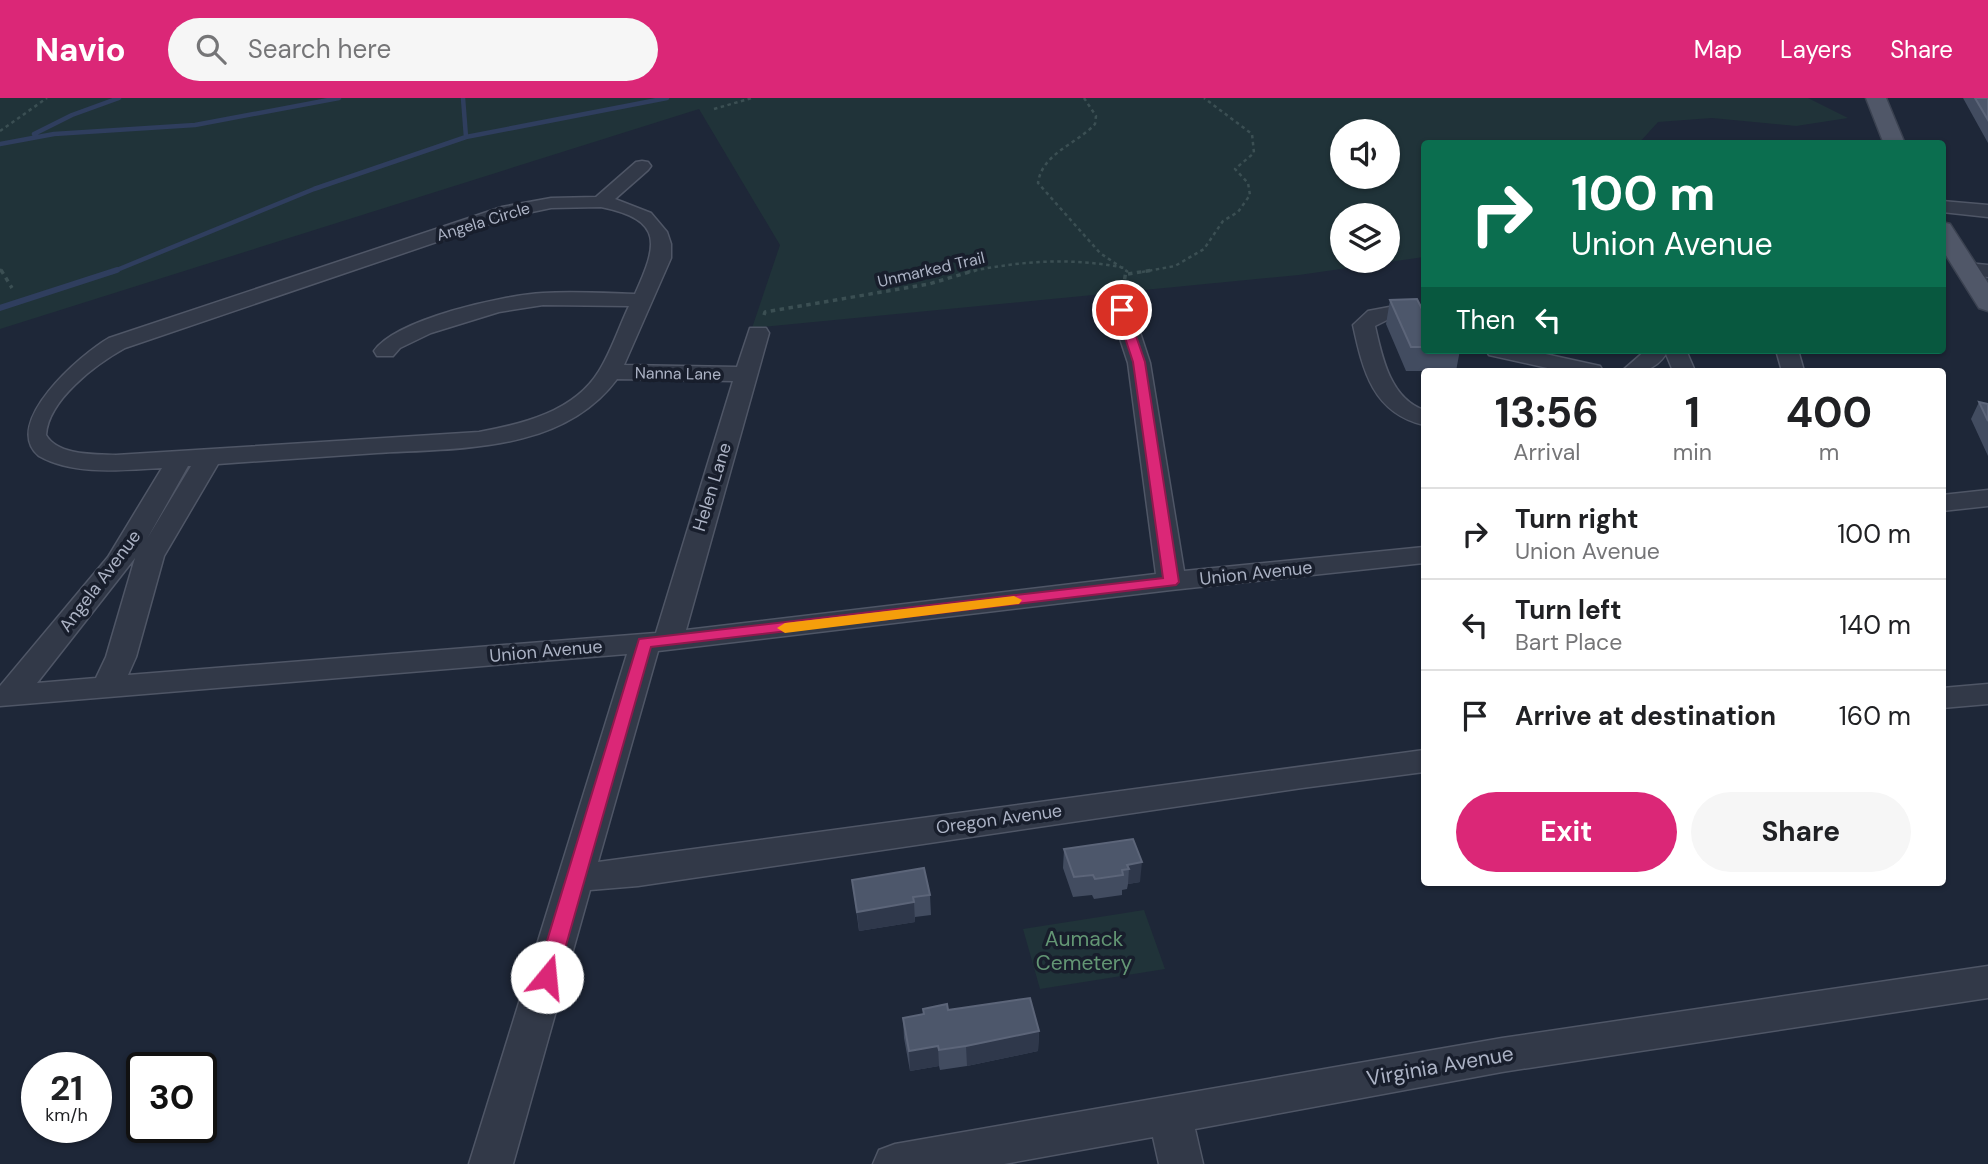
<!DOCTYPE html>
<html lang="en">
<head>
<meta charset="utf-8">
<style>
	:root { --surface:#fff; --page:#f6f6f6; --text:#202124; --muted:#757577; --line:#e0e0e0; --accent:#db2777 }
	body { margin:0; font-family:"DM Sans",sans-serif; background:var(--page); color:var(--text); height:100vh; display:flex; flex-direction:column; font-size:26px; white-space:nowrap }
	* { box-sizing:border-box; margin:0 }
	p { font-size:23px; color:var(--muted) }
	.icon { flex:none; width:38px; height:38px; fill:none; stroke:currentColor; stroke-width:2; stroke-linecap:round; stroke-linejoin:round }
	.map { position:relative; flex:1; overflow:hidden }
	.sheet { position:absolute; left:1421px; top:270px; width:525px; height:518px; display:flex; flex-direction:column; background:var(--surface); border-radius:7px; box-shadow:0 2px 5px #0004 }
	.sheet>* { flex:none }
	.banner { position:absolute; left:1421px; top:42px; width:525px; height:214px; border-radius:7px; box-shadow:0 2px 5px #0004; background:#0b6e4f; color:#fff; overflow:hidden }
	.fabs { position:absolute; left:1330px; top:21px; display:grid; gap:14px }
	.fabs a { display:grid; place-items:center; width:70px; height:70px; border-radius:50%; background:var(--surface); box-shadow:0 2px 5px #0004; font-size:35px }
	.speed { position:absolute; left:21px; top:954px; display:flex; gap:14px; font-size:35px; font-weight:700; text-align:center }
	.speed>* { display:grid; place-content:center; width:91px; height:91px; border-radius:50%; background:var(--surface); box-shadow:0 2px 5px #0004; line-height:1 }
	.speed small { font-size:18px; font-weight:400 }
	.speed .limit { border:4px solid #111; border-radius:10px; background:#fff; color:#111 }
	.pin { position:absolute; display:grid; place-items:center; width:60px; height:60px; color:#fff; margin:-30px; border:4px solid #fff; border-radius:50%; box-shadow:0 2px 7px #0007 }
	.me { position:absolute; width:77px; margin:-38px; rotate:17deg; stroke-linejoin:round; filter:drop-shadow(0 0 5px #0008) }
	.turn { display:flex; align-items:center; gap:24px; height:147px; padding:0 35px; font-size:32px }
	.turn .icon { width:91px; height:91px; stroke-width:2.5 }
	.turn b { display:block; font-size:49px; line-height:60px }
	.then { display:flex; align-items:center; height:66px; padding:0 35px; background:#0003; gap:14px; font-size:26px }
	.eta { display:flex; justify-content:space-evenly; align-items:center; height:119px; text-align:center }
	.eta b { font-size:42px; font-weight:700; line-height:49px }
	.button { display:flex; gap:14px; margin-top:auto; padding:14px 35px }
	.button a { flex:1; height:80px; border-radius:42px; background:var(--accent); color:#fff; font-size:28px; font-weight:700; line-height:80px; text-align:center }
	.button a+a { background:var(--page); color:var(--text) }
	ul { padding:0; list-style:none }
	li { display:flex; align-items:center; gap:21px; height:91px; padding:0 35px; border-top:2px solid var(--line) }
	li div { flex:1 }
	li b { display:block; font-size:26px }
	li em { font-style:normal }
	header { display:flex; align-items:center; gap:42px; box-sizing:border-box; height:98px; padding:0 35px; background:var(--accent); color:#fff }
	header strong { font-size:33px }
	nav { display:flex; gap:38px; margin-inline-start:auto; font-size:24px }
	.search { width:490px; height:63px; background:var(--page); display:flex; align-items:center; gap:18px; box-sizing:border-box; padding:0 24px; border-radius:38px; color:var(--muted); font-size:26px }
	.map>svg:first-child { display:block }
	.green { fill:#203339; fill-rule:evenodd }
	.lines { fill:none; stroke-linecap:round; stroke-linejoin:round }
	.stream-far1 { stroke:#2f3e5e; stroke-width:4.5 }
	.stream { stroke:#2f3e5e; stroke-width:6 }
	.minor-casing { stroke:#4f5666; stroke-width:3 }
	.major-casing { stroke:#3b4251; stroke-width:3 }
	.path-far1 { stroke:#3b4f53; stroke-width:2.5; stroke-dasharray:3.5 3.5; stroke-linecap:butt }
	.path { stroke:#3b4f53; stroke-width:3.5; stroke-dasharray:4.5 4.5; stroke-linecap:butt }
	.minor { fill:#323948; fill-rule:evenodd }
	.major { fill:#505768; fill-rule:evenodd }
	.wall { fill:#424c60 }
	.shaded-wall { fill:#2f384b }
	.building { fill:#4d576b; stroke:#5c6579; stroke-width:2 }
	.route { fill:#db2777; stroke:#8e194d; stroke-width:2 }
	.slow { fill:#f59e0b }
	.labels { text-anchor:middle; stroke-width:7; stroke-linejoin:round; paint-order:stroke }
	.far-street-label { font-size:16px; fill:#acb3c5; stroke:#181e2c }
	.street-label { font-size:18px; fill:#acb3c5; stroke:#181e2c }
	.near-park-label { font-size:21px; fill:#639674; stroke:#181e2c }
	.near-street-label { font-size:21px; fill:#acb3c5; stroke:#181e2c }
</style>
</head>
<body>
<header>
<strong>Navio</strong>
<div class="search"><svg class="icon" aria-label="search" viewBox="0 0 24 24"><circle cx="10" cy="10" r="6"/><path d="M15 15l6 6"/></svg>Search here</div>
<nav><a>Map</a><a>Layers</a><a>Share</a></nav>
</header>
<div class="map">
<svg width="1988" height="1066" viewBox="0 0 1988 1066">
	<rect width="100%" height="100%" fill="#1e2738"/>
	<!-- green -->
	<path class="green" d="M0 0H1808L1848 20 1796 28 1712 20 1658 24 1639 45 1424 46V159L1299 177 752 230 780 147 699 11 0 231ZM1342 33H1388V79H1342ZM1342 117H1388V163H1342Z
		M1144 812 1165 871 1040 891 1023 831Z"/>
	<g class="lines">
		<!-- stream-far1 -->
		<path class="stream-far1" d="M463 0 466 39
			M34 36 72 17 119 0
			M0 46 54 36 195 27 339 0
			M112 174 314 91 466 39 667 0"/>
		<!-- stream -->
		<path class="stream" d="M0 210 117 172"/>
		<defs>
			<path id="minor" d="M642 63 648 64 651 68 648 72 615 101 651 115 667 134 671 146V160L624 267 737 269 750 230H766L769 235 686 532 1156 476 1128 265 1111 213 1115 209H1129L1133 213 1150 265 1184 473 1424 449V465L1171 492 658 553 598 764 1424 652V674L1302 690 638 788 590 792 513 1066H469L627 556 0 608V588L108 459 162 370C123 372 74 378 39 358 0 326 81 256 109 240L502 109 551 100 596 99 636 64ZM601 109C665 122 657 147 635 196 604 195 573 193 543 195 504 197 396 221 374 253L377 258H393L400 250 431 235 499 214 543 207 629 208C619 229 611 254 599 273 574 314 522 326 479 334L116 357C95 356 58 358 46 337 48 302 96 266 125 250L513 118 551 110ZM617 281 733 283 656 535 128 577 136 559 164 458 218 366C271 362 324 359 377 355 459 350 562 355 617 281ZM188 368H191L147 441ZM135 460 106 559 96 580 37 585Z
				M1942 103 1988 107V119L1942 114Z
				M1967 165 1988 167V179L1960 175 1957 171 1960 167Z
				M1400 207 1424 208V220H1391L1375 228C1382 259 1390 300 1424 312V327C1373 315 1363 273 1353 227L1368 213Z
				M1486 252H1527L1600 268 1603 273H1561L1489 257Z
				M1646 252H1686L1695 273H1673L1666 256C1654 274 1641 273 1622 273Z
				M1776 252H1798L1804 273H1782Z
				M1988 392V408L1942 413V397Z
				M1988 586V606L1942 610V590Z
				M1988 868V900L1502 974 1195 1031 1203 1066H1159L1153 1039 1004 1066H873L879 1052 895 1046 1502 940Z"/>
			<path id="major" d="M1866 0H1886L1905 46H1884Z
				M1942 124 1950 126 1988 185V213L1979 210 1942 151Z"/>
		</defs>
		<!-- minor casing -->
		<use href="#minor" class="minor-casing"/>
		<!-- major casing -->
		<use href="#major" class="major-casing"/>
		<!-- path-far1 -->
		<path class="path-far1" d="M1084 0 1096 18 1095 26C1077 46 1042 55 1038 85L1100 155 1128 174
			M714 11 752 0
			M0 33 47 0
			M0 171 2 174
			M967 174C1020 163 1072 159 1125 170
			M1142 174 1175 168 1204 151 1223 123 1238 114 1250 97 1248 85 1235 71 1254 55 1252 36 1204 0"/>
		<!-- path -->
		<path class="path" d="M1 172 12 190
			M1128 176 1153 172
			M1122 199 1126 172
			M764 217 765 214 929 186 976 172"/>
		<!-- minor -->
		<use href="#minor" class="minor"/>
		<!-- major -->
		<use href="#major" class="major"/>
	</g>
	<!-- wall -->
	<path class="wall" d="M1963 0H1988V45Z
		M1390 202 1424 215V252H1460L1456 273H1406L1386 226Z
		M1979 304 1988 306V358L1971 321Z
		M1133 741 1140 784 1128 786 1127 791 1122 792V797L1094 801 1092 797 1073 799 1063 770 1064 751Z
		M852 782 930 797 931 817 915 819V824L859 833Z
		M923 911 948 912 1039 933 1038 953 967 968 940 972 939 968 910 973 904 940 903 920 923 916Z"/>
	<!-- shaded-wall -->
	<path class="shaded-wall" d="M1142 764 1140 784 1128 786 1129 771 1127 767Z
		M914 804 915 824 859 833 857 814Z
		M1039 933 1038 953 967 968 966 948Z
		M938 948 939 968 910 973 909 953Z"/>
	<!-- building -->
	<path class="building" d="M1975 0H1988V22Z
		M1417 201 1424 215V249H1411L1390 202Z
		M1979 304 1988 306V323Z
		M1133 741 1142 764 1127 767 1129 771 1122 772 1123 777 1095 781 1093 777 1074 779 1064 751Z
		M924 770 930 797 913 799 914 804 857 814 852 782Z
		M1030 900 1039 933 966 948 939 952 938 948 909 953 903 920 924 916 923 911 947 906 948 912Z"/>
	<!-- route -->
	<path class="route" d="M1122 209 1127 212 1145 264 1179 484 1176 487 651 549 557 879 554 885 547 887 539 885 536 879 639 541 1163 480 1133 264 1116 212Z"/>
	<!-- slow -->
	<path class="slow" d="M1014 498 1022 502 1019 506 785 535 777 530 785 525Z"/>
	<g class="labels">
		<!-- far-street labels -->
		<g class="far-street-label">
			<text transform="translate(483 123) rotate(-17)" y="6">Angela Circle</text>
			<text transform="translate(931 171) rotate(-13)" y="6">Unmarked Trail</text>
			<text transform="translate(678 275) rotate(1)" y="6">Nanna Lane</text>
		</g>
		<!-- street labels -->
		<g class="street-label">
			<text transform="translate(712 389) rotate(-73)" y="6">Helen Lane</text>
			<text transform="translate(1256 475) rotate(-6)" y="6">Union Avenue</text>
			<text transform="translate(100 483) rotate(-53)" y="6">Angela Avenue</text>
			<text transform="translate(546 553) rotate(-5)" y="6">Union Avenue</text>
			<text transform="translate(999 721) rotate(-8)" y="6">Oregon Avenue</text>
		</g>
		<!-- near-park labels -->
		<g class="near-park-label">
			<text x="1084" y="848">Aumack<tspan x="1084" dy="24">Cemetery</tspan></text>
		</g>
		<!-- near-street labels -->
		<g class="near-street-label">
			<text transform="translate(1440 968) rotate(-10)" y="7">Virginia Avenue</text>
		</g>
	</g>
</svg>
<div class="fabs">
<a><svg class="icon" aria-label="sound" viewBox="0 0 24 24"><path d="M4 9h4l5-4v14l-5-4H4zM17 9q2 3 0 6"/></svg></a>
<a><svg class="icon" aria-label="layers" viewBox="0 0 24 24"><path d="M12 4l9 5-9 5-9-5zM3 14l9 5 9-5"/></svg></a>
</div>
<div class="speed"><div>21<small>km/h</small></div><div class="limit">30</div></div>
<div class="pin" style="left:1122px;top:212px;background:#d93025"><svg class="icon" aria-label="arrive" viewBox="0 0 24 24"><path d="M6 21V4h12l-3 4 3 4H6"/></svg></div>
<svg class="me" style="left:547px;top:879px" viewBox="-20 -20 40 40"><circle r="19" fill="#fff"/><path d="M0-13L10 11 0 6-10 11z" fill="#db2777"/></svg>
<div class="banner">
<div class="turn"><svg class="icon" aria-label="right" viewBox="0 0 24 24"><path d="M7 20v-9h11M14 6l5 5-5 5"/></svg><div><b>100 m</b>Union Avenue</div></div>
<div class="then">Then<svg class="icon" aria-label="left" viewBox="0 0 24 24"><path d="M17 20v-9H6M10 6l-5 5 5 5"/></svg></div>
</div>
<section class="sheet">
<div class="eta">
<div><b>13:56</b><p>Arrival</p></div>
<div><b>1</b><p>min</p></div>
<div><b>400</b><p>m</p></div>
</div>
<ul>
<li><svg class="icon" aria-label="right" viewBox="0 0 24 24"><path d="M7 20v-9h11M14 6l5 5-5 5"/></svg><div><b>Turn right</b><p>Union Avenue</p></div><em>100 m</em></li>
<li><svg class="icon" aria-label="left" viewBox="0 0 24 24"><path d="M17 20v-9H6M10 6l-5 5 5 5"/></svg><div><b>Turn left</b><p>Bart Place</p></div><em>140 m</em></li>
<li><svg class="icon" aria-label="arrive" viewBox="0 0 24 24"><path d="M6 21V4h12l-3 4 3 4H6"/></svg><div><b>Arrive at destination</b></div><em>160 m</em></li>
</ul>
<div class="button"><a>Exit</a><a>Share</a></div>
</section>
</div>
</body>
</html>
